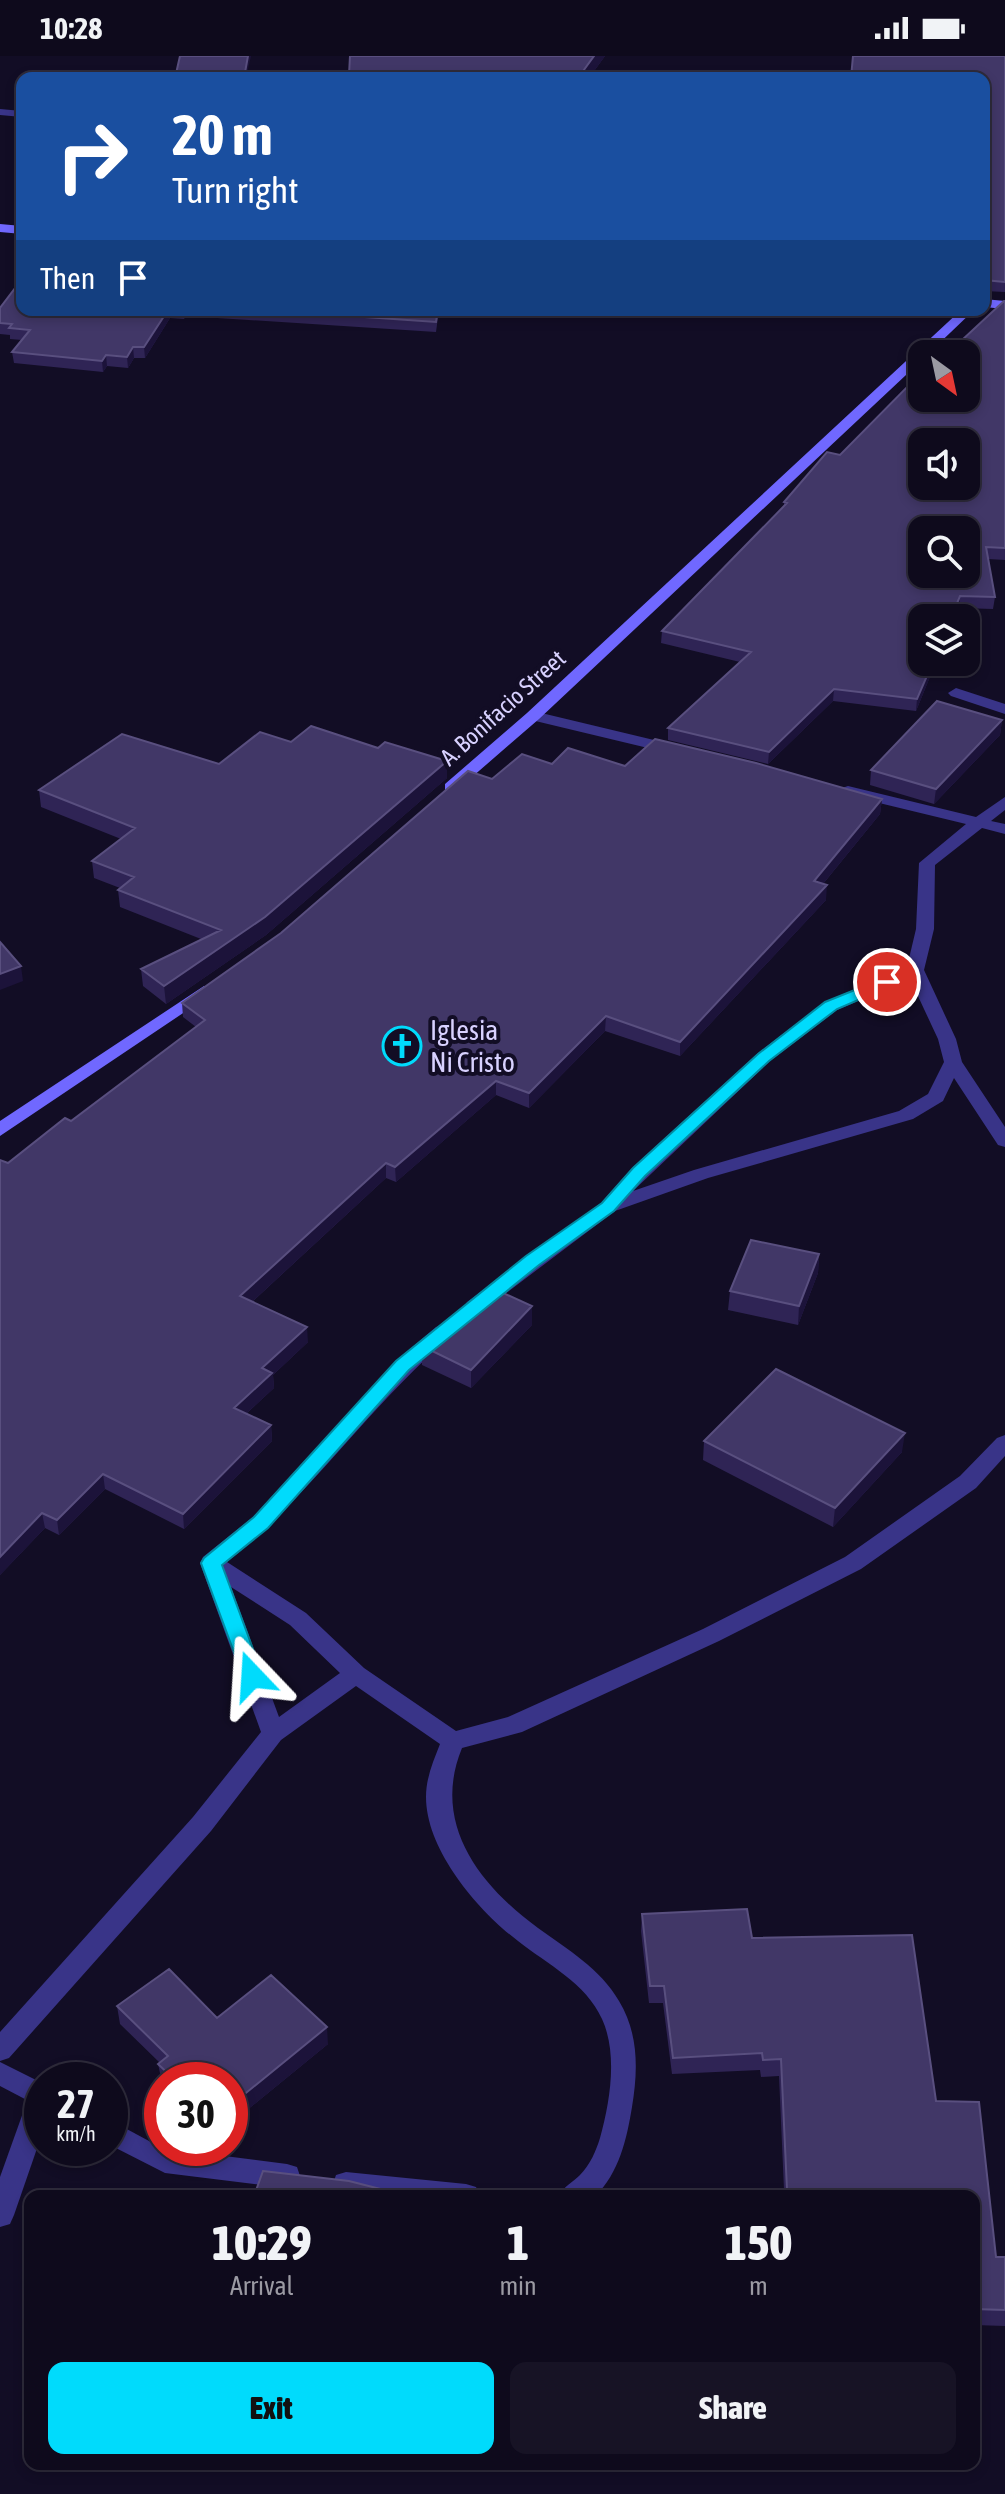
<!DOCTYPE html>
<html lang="en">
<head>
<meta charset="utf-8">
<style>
	:root { --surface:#0e0a1c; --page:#171325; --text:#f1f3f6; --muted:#9b9aa3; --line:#2e2b3b; --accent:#00dbfc }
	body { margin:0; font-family:"Asap Condensed",sans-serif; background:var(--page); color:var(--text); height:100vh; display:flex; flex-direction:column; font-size:30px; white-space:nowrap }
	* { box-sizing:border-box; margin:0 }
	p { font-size:26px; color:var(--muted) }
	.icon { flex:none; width:44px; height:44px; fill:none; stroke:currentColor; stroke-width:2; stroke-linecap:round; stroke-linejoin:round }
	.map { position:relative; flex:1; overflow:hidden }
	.drawer { position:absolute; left:24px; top:2134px; width:956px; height:280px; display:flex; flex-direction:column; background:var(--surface); border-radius:16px; box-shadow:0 4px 12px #0003,0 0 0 2px var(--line) }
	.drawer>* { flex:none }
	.banner { position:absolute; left:16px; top:16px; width:974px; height:244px; border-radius:16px; box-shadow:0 4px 12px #0003,0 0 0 2px var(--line); background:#1a4fa0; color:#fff; overflow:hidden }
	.needle { width:52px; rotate:147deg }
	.controls { position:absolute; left:908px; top:284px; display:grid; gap:16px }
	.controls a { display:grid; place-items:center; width:72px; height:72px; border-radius:16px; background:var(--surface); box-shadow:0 4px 12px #0003,0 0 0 2px var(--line); font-size:40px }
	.speed { position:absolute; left:24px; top:2006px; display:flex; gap:16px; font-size:40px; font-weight:700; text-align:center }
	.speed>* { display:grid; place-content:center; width:104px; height:104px; border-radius:50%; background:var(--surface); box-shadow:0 4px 12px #0003,0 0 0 2px var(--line); line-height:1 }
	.speed small { font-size:20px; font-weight:400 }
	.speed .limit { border:12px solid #d22; background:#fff; color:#111 }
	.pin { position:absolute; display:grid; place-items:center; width:68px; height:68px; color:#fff; margin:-34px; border:4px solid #fff; border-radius:50%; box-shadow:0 2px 8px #0007 }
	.me { position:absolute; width:88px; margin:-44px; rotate:340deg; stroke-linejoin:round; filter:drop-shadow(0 0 6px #0008) }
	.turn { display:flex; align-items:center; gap:28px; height:168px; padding:0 24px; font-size:36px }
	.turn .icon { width:104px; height:104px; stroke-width:2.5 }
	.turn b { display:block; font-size:56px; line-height:68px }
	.then { display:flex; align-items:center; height:76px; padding:0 24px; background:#0003; gap:16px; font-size:30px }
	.eta { display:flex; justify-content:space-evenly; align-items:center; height:136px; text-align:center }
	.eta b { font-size:48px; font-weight:800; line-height:56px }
	.primary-button { display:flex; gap:16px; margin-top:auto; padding:16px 24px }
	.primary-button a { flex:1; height:92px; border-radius:16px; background:var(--accent); color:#111; font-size:32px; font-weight:800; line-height:92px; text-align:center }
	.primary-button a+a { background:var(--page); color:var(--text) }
	.status { display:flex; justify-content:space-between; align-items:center; height:56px; padding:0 40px; background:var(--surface); direction:ltr }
	.status svg { height:22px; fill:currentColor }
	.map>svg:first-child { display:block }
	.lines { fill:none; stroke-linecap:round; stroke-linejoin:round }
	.lane { fill:#393488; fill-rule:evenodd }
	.street { fill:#393488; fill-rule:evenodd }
	.secondary { fill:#7068ff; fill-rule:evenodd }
	.wall { fill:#2f2455 }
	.shaded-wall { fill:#1c133a }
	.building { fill:#413767; stroke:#594f7f; stroke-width:2; fill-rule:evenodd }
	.route { fill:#00dbfc; stroke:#008ea4; stroke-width:2 }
	.labels { text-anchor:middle; stroke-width:8; stroke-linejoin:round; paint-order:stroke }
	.far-street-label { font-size:24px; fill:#d8d1ff; stroke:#120d25 }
	.poi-label { font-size:28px; fill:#d8d1ff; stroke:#120d25; text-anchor:start }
</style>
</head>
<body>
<div class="status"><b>10:28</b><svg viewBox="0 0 49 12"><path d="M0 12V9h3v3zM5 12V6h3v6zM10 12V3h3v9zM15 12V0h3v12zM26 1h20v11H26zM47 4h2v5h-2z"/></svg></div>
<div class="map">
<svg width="1005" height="2438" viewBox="0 0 1005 2438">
	<rect width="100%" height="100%" fill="#120d25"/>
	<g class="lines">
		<!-- lane -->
		<path class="lane" d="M42 2028V2078L14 2159 10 2168 0 2171V2121L29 2040 33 2032Z"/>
		<!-- street -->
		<path class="street" d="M0 53 22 55V61L0 59Z
			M956 632 1005 648V658L951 640 948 637Z
			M533 655 679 690 681 693 673 698 527 663V657Z
			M848 730 976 761 1005 741V754L991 765 1005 768V778L982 772 935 809 934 873 924 914 956 983 962 1006 1005 1071V1091L998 1089 954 1022 943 1045 913 1063 708 1122 615 1155 481 1256H467L464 1251 467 1246 601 1147 632 1112 758 997 825 946 907 911 916 873 919 807 966 768 842 738V732ZM910 923 938 983 944 1006 928 1038 899 1055 694 1114 633 1135 770 1005 837 954Z
			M443 1269 450 1271 453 1276 450 1281C369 1350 310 1440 227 1506L306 1557 364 1612 456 1675 508 1661 703 1573 845 1501 960 1420 997 1382 1005 1379V1400L976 1432 861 1513 719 1585 522 1676 462 1692C431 1767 479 1829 538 1872 568 1894 600 1912 619 1945 639 1978 638 2015 632 2051 627 2082 619 2118 595 2140H559C564 2130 572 2127 580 2119 590 2109 596 2095 600 2082 610 2046 618 1998 602 1963 586 1927 547 1908 518 1885 478 1855 426 1794 426 1741 426 1722 433 1706 440 1688L356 1630 281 1684 211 1775 9 2002 0 2005V1976L193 1761 261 1676 200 1507 203 1501 253 1461 396 1305 436 1271ZM231 1531 290 1569 340 1617 279 1661Z
			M0 2006 42 2027V2052L0 2030Z
			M110 2064 162 2092 287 2108 297 2111 300 2120 297 2129 287 2132 165 2117 110 2089Z
			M346 2116 466 2128 476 2131 480 2140H345L336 2137 333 2128 336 2119Z"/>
		<!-- secondary -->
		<path class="secondary" d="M0 168 22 170V178L0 176Z
			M984 243 1005 245V253L984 251Z
			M961 254H974L928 298H922V304L539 663 457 734H445V728L527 657Z
			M204 930 213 935 210 939 0 1080V1065Z"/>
	</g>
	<!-- wall -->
	<path class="wall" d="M350 0H605L589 22H349Z
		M1005 0V236L984 235V22Z
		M1005 245V504L988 503 995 541 993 553 959 552 922 606H936L916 655 833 645 768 708 668 684V672L740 606 661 587 662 575 784 451V446L840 399 919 324Z
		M0 252 22 254H439L436 276 186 260 184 263 170 262 145 302H134L128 312 107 310 103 316 14 307 12 296 22 284 10 283V279L0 278Z
		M650 254H706L705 258Z
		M1002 664 1000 679 934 748 870 729 871 714Z
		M291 686 447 722 266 879 166 948 143 930 141 913 201 883 120 851 118 834 120 832 94 822 92 805 121 783 41 751 39 734 219 708Z
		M552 708 625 710 882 743 880 758 823 828 826 844 680 1000 605 975 529 1052 496 1039 396 1126 386 1122 252 1246 308 1286 273 1319 274 1332 246 1358 271 1369 272 1385 184 1473 105 1433 59 1479 45 1472 0 1519 8 1107 71 1065 196 971 183 961 182 947 281 877 492 723Z
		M819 1198 818 1217 798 1269 728 1254 730 1235Z
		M532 1269 471 1332 422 1309V1290Z
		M704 1385 902 1396 833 1471 703 1404Z
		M747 1853 752 1882 912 1879 936 2045 979 2046 996 2201H1005V2270L974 2269V2140H646V2133L784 2134 779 2020 761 2021 760 2014 672 2018 663 1947H649L641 1875 642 1858Z
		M117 1950 217 1962 328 1988 230 2068V2024H162V2026L158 2008 160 2007 120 1968Z"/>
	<!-- shaded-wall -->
	<path class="shaded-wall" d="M248 0H251L246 22H244Z
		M594 0H605L589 22H578Z
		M168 254H170V262L145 302 144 291Z
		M133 291 134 302 128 312 127 301Z
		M106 299 107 310 103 316 102 305Z
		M960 540 959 552 955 562H951Z
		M933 606H936L916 655 917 643Z
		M834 633 833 645 768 708 769 696Z
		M1002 664 1000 679 934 748 936 733Z
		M447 705V722L266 879 166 948 164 930Z
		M882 743 880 758 813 840 814 825Z
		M827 829 826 844 680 1000V986Z
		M21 910 23 925 0 934V918Z
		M606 960 605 975 529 1052V1037Z
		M496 1025V1039L396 1126 395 1111Z
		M386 1107V1122L242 1255 240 1240Z
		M819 1198 818 1217 798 1269 799 1250Z
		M532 1250V1269L471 1332V1314Z
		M307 1271 308 1286 273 1319 274 1332 236 1367 234 1352 262 1312Z
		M271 1369 272 1385 184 1473 183 1458Z
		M905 1377 902 1396 833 1471 835 1452Z
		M103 1418 105 1433 59 1479 57 1464Z
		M42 1457 45 1472 0 1519V1501Z
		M327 1971 328 1988 230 2068V2050Z"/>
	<!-- building -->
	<path class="building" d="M180 0H248L244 22H175Z
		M350 0H594L578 22H491L349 19Z
		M853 0H1005V226L984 224V22H851Z
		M22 223V254H168L144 291H133L127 301 106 299 102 305 12 296 30 274 9 272 12 268 0 267V252Z
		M1004 245H1005V492L986 491 995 541 960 540 951 562H922V606H933L917 643 834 633 769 696 668 672 751 596 662 575 787 447 784 446 827 396 840 399 915 323 919 324 922 321V342H966V298H947ZM922 386H966V430H922ZM922 474H966V518H922Z
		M263 254H438L436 266Z
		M937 645 1002 664 936 733 871 714Z
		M311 670 378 692 385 686 447 705 265 861 164 930 141 913 221 874 118 834 134 821 92 805 135 772 39 734 122 678 219 708 260 676 291 686Z
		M655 683 756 707 882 743 814 825 827 829 680 986 606 960 529 1037 496 1025 395 1111 386 1107 240 1240 307 1271 262 1312 272 1317 234 1352 271 1369 183 1458 103 1418 57 1464 42 1457 0 1501V1104L8 1107 65 1062 71 1065 205 964 182 947 281 877 468 715 492 723 522 698 552 708 568 692 625 710Z
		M0 886 21 910 0 918Z
		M751 1184 819 1198 799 1250 730 1235Z
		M492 1232 532 1250 471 1314 422 1290Z
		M776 1313 905 1377 835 1452 704 1385Z
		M747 1853 752 1882 912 1879 936 2045 979 2046 996 2201H1005V2254L974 2253V2140H646V2133L787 2134 781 2003 763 2004 762 1997 673 2002 664 1930H650L642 1858Z
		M169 1913 217 1962 271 1919 327 1971 230 2050V2024H175L158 2008 168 2000 117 1950Z
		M263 2115 349 2125 408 2140H254Z"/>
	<!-- route -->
	<path class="route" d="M887 921 893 922V929L837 953 769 1005 645 1120 614 1155 539 1209 409 1314 268 1472 222 1509 263 1620 259 1626H245L201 1507 204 1502 254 1461 396 1305 526 1200 602 1147 633 1112 758 998 825 946Z"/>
	<!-- icons -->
	<defs>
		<symbol id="church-ring" viewBox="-11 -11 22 22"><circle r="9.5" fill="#120d25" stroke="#00dbfc" stroke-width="1.5"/><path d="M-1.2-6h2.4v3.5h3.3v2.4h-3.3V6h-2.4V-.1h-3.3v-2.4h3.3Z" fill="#00dbfc"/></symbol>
	</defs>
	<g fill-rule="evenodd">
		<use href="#church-ring" x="380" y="968" width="44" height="44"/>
	</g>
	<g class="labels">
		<!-- far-street labels -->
		<g class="far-street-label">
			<text transform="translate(503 652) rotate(-42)" y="8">A. Bonifacio Street</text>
		</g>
		<!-- poi labels -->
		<g class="poi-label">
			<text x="430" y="984">Iglesia<tspan x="430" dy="32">Ni Cristo</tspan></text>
		</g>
	</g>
</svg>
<div class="controls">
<a><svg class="needle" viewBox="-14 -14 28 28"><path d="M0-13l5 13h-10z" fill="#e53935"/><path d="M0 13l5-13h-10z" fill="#9b9aa3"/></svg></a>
<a><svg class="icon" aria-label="sound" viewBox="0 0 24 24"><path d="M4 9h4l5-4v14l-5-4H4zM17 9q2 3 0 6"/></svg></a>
<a><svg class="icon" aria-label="search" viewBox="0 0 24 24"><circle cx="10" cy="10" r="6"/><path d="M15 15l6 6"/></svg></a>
<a><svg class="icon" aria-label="layers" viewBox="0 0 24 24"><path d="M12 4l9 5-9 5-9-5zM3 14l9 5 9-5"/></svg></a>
</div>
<div class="speed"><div>27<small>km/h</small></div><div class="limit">30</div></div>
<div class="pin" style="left:887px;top:926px;background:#d93025"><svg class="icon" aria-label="arrive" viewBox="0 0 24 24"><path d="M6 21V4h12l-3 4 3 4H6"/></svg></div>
<svg class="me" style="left:252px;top:1620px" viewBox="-20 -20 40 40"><path d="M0-17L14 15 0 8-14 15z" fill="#00dbfc" stroke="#fff" stroke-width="4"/></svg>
<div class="banner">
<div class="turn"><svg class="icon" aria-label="right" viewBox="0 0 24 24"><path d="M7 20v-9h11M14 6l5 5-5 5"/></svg><div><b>20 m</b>Turn right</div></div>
<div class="then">Then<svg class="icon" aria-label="arrive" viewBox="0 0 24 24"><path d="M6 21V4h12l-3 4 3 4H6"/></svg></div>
</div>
<section class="drawer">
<div class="eta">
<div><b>10:29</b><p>Arrival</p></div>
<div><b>1</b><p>min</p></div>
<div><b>150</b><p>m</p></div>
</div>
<div class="primary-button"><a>Exit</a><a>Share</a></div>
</section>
</div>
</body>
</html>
